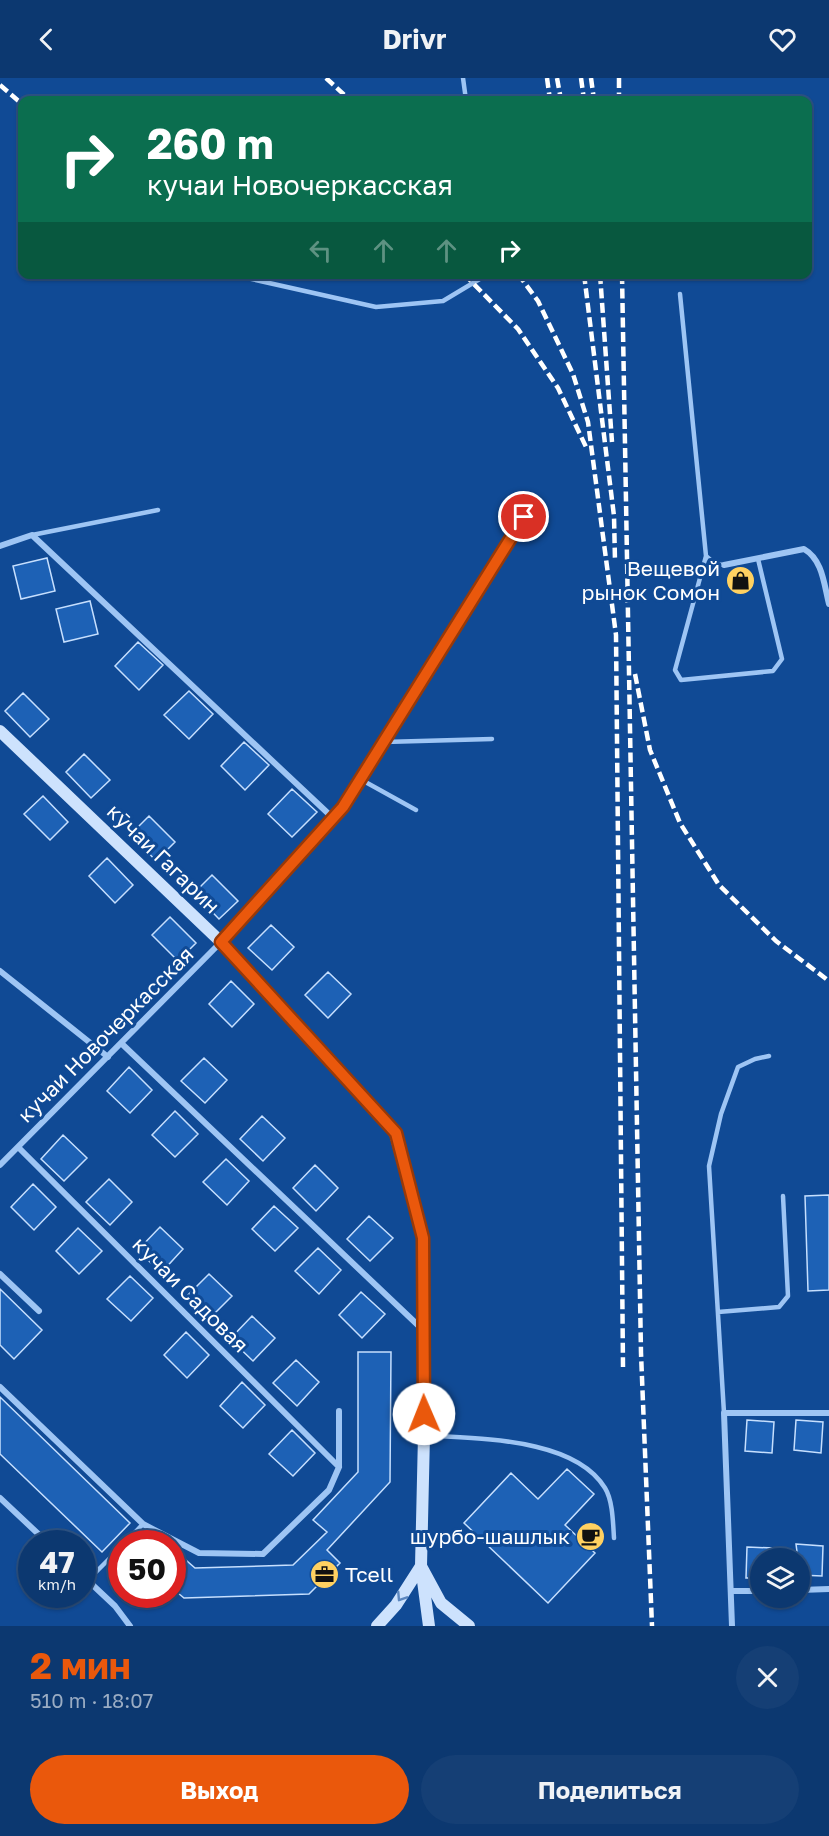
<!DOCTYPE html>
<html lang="ru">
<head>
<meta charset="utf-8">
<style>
	:root { --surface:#0c3870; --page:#153f75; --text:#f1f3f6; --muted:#9aacc3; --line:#2c5283; --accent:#ea580c }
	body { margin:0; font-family:"Golos Text",sans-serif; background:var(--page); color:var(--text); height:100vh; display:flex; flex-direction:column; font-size:22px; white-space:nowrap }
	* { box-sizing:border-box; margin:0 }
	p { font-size:20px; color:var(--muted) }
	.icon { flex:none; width:33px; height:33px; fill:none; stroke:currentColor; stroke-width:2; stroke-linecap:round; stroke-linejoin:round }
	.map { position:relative; height:1548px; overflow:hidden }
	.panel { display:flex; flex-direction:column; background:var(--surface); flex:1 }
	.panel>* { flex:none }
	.top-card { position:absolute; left:18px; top:18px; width:794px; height:183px; border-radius:12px; box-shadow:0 2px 4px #0004,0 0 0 2px var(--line); background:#0b6e4f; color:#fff; overflow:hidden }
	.fabs { position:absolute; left:750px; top:1470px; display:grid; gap:12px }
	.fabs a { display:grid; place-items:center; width:60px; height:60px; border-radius:50%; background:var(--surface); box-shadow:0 2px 4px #0004,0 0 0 2px var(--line); font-size:30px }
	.speed { position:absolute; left:18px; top:1452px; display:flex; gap:12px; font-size:30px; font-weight:700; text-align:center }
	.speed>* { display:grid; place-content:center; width:78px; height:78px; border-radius:50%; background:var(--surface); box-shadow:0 2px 4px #0004,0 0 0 2px var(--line); line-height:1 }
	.speed small { font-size:15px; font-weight:400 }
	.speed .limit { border:9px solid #d22; background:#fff; color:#111 }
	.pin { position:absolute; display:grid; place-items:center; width:51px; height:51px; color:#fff; margin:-26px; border:3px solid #fff; border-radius:50%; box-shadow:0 2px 6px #0007 }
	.me { position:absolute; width:66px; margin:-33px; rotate:359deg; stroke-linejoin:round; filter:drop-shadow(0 0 4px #0008) }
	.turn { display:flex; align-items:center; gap:21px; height:126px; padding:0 30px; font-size:27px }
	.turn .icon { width:78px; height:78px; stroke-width:2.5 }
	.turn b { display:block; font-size:42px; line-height:51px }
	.lanes { display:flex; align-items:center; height:57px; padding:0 30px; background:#0003; justify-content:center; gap:30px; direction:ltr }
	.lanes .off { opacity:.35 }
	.round { display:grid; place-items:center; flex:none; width:63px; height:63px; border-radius:32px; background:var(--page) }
	.summary { display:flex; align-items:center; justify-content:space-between; height:102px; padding:0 30px }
	h1 { font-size:36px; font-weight:700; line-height:45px; color:var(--accent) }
	.primary-button { display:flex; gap:12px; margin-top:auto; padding:12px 30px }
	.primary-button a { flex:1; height:69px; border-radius:36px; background:var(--accent); color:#fff; font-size:24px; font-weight:700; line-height:69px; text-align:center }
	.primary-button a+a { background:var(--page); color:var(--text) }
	header { display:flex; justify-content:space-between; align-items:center; height:78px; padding:0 30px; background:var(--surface); font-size:27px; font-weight:700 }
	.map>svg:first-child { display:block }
	.building { fill:#1d61b5; stroke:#c6dffe; stroke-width:1.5 }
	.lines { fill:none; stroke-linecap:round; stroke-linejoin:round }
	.service { stroke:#9ec5f4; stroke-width:4.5 }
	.minor { stroke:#9ec5f4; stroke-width:6 }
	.secondary { stroke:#cde2fd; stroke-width:12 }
	.rail { stroke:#fff; stroke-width:4.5; stroke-dasharray:10 4.5; stroke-linecap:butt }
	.oneway { stroke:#5c87bf }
	.route-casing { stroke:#983908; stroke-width:15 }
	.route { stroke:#ea580c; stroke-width:10 }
	.labels { text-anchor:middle; stroke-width:6; stroke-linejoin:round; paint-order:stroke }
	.poi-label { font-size:21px; fill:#fff; stroke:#104a95; text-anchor:end }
	.street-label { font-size:21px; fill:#fff; stroke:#104a95 }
</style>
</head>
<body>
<header><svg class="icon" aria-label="back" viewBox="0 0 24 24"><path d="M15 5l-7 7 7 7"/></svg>Drivr<svg class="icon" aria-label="heart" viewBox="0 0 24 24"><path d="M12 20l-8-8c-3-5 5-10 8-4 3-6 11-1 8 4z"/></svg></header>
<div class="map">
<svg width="829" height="1548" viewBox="0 0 829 1548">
	<rect width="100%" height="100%" fill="#104a95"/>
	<!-- building -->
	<path class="building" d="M47 480 55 513 21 521 13 488Z
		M90 523 98 556 64 564 56 531Z
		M138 564 163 587 139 612 115 588Z
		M189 613 213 636 189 661 164 637Z
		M23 615 49 641 30 659 5 633Z
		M244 664 269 687 245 712 221 688Z
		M84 676 110 702 91 720 66 694Z
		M292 711 317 734 292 759 268 736Z
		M43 718 68 744 50 762 24 736Z
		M149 738 175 764 156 783 131 756Z
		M107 780 133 807 115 825 89 798Z
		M212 797 238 823 219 841 194 815Z
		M170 839 196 865 178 883 152 857Z
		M271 847 294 869 272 892 248 870Z
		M328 894 351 916 328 940 305 917Z
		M231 903 254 926 232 949 209 926Z
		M204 980 227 1002 205 1025 181 1003Z
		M129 989 152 1012 130 1035 107 1013Z
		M175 1033 198 1056 175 1079 152 1057Z
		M262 1038 285 1060 263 1083 240 1061Z
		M63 1057 87 1080 64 1103 41 1081Z
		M226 1081 249 1103 227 1127 203 1104Z
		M315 1087 338 1110 316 1133 293 1110Z
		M109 1101 132 1124 110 1147 86 1124Z
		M33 1106 56 1129 34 1152 11 1129Z
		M829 1117V1212L808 1213 805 1118Z
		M274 1128 298 1150 275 1173 252 1151Z
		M369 1138 393 1160 370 1183 347 1161Z
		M160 1149 183 1171 161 1195 138 1172Z
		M78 1150 102 1173 79 1196 56 1173Z
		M318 1170 341 1192 319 1216 295 1193Z
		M209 1196 232 1218 209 1241 186 1219Z
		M130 1198 153 1220 131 1243 107 1221Z
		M0 1211 42 1252 14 1281 0 1267Z
		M361 1214 385 1236 362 1260 339 1237Z
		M252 1238 275 1260 253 1283 230 1261Z
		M186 1254 209 1277 187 1300 164 1277Z
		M358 1274H391L390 1404 327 1472 340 1485 309 1516 184 1520 172 1510V1470L195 1490 293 1487 327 1454 313 1442 358 1394Z
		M296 1282 319 1304 297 1328 273 1305Z
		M242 1304 265 1327 243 1350 220 1328Z
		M0 1319 130 1445 102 1474 0 1376Z
		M747 1342 774 1344 772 1375 745 1373Z
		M796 1342 823 1344 821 1375 794 1372Z
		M292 1352 315 1375 293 1398 269 1376Z
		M567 1391 594 1416 565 1447 595 1475 548 1525 464 1445 511 1395 538 1421Z
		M796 1466 823 1468 822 1498 800 1497Z
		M747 1469 774 1470V1480H760V1500H746Z"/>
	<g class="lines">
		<!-- service -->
		<path class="service" d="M463 0 466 22
			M229 196 376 229 443 223 488 196
			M680 216 706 478 715 486 724 487
			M32 457 158 432
			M706 478 675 592 681 602 773 593 782 581 758 481
			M384 664 492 661
			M360 701 416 732
			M718 1234 779 1229 788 1218 783 1118
			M724 1335 709 1088 721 1036 738 989 755 981 769 978
			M424 1357C476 1361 574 1359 605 1410 613 1423 613 1446 614 1460
			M124 1466 143 1446
			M88 1502 122 1468"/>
		<!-- minor -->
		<path class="minor" d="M0 468 32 457 333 740
			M724 487 804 471C823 482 824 507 829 526
			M0 893 108 979
			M121 965 422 1251
			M18 1069 339 1389
			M0 1087 221 864 343 729 524 439
			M0 1196 39 1233
			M0 1309 143 1446 199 1475 263 1476 329 1412 339 1389V1333
			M0 1420 49 1466
			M82 1497 115 1528 130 1548
			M800 1512 829 1511
			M732 1513H760
			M732 1548 724 1335H829"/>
		<!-- secondary -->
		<path class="secondary" d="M0 653 221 864 395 1055 423 1160 424 1357 421 1488 429 1548
			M377 1548 396 1527 421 1488 441 1525 469 1548"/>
		<!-- rail -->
		<path class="rail" d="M326 0 350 22
			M547 0 550 22
			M557 0 561 22
			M581 0 584 22
			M591 0 594 22
			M619 0V22
			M0 7 22 26
			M464 196 518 251 558 310 587 371
			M518 196 538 223 573 296 588 344 616 557 623 1289
			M584 196 614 438 615 483
			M600 196 612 364
			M622 196 641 1275 652 1548
			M635 596 650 672 680 745 719 807 776 863 829 903"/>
	</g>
	<!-- one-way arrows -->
	<defs><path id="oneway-chevron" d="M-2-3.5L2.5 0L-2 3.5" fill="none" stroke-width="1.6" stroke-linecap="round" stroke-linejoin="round" transform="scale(1.5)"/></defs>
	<use class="oneway" href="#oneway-chevron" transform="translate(401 1519) rotate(123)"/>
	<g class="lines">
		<defs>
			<path id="route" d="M424 1336 423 1160 396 1055 221 864 343 729 524 439"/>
		</defs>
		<!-- route casing -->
		<use href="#route" class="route-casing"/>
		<!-- route -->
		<use href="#route" class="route"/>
	</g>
	<!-- icons -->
	<defs>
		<symbol id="shop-disc" viewBox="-11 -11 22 22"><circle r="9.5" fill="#ffd161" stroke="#104a95"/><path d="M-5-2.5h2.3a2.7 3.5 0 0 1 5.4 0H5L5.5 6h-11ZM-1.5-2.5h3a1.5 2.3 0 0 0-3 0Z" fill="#111"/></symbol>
		<symbol id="cafe-disc" viewBox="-11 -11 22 22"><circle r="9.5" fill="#ffd161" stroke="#104a95"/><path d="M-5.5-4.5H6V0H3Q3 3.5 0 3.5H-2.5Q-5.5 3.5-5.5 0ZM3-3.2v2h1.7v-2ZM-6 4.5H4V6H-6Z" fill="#111"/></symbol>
		<symbol id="office-disc" viewBox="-11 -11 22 22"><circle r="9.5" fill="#ffd161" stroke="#104a95"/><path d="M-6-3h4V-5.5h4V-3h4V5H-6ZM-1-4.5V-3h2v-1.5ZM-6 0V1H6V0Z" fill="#111"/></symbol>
	</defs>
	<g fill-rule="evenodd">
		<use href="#shop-disc" x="724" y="486" width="33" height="33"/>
		<use href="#cafe-disc" x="574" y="1442" width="33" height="33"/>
		<use href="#office-disc" x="308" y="1480" width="33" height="33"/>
	</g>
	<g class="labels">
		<!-- poi labels -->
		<g class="poi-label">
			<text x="720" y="498">Вещевой<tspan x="720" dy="24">рынок Сомон</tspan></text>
			<text x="570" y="1466">шурбо-шашлык</text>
			<text x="345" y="1504" text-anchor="start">Tcell</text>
		</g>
		<!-- street labels -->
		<g class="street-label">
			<text transform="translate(163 781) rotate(44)" y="7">кӯчаи Гагарин</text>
			<text transform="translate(106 957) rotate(-45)" y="7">кучаи Новочеркасская</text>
			<text transform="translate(190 1217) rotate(45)" y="7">кучаи Садовая</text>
		</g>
	</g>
</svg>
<div class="fabs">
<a><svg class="icon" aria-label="layers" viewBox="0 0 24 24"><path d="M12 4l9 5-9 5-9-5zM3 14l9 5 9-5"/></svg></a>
</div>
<div class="speed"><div>47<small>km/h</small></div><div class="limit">50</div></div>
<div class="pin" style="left:524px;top:439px;background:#d93025"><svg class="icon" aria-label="arrive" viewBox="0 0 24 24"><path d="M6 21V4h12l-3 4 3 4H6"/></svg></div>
<svg class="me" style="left:424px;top:1336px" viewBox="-20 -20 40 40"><circle r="19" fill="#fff"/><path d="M0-13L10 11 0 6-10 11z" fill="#ea580c"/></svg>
<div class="top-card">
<div class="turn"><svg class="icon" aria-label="right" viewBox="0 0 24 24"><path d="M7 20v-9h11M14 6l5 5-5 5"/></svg><div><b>260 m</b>кучаи Новочеркасская</div></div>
<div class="lanes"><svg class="icon off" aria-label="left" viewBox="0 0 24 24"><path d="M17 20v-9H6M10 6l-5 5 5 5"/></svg><svg class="icon off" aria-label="ahead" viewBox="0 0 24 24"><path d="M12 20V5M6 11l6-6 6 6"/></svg><svg class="icon off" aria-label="ahead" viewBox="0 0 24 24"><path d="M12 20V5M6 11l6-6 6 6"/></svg><svg class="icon" aria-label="right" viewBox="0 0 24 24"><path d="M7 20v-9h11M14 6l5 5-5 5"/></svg></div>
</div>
</div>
<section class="panel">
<div class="summary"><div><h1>2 мин</h1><p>510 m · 18:07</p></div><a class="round"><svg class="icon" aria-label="close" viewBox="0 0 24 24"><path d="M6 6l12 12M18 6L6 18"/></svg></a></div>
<div class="primary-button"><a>Выход</a><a>Поделиться</a></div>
</section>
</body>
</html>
